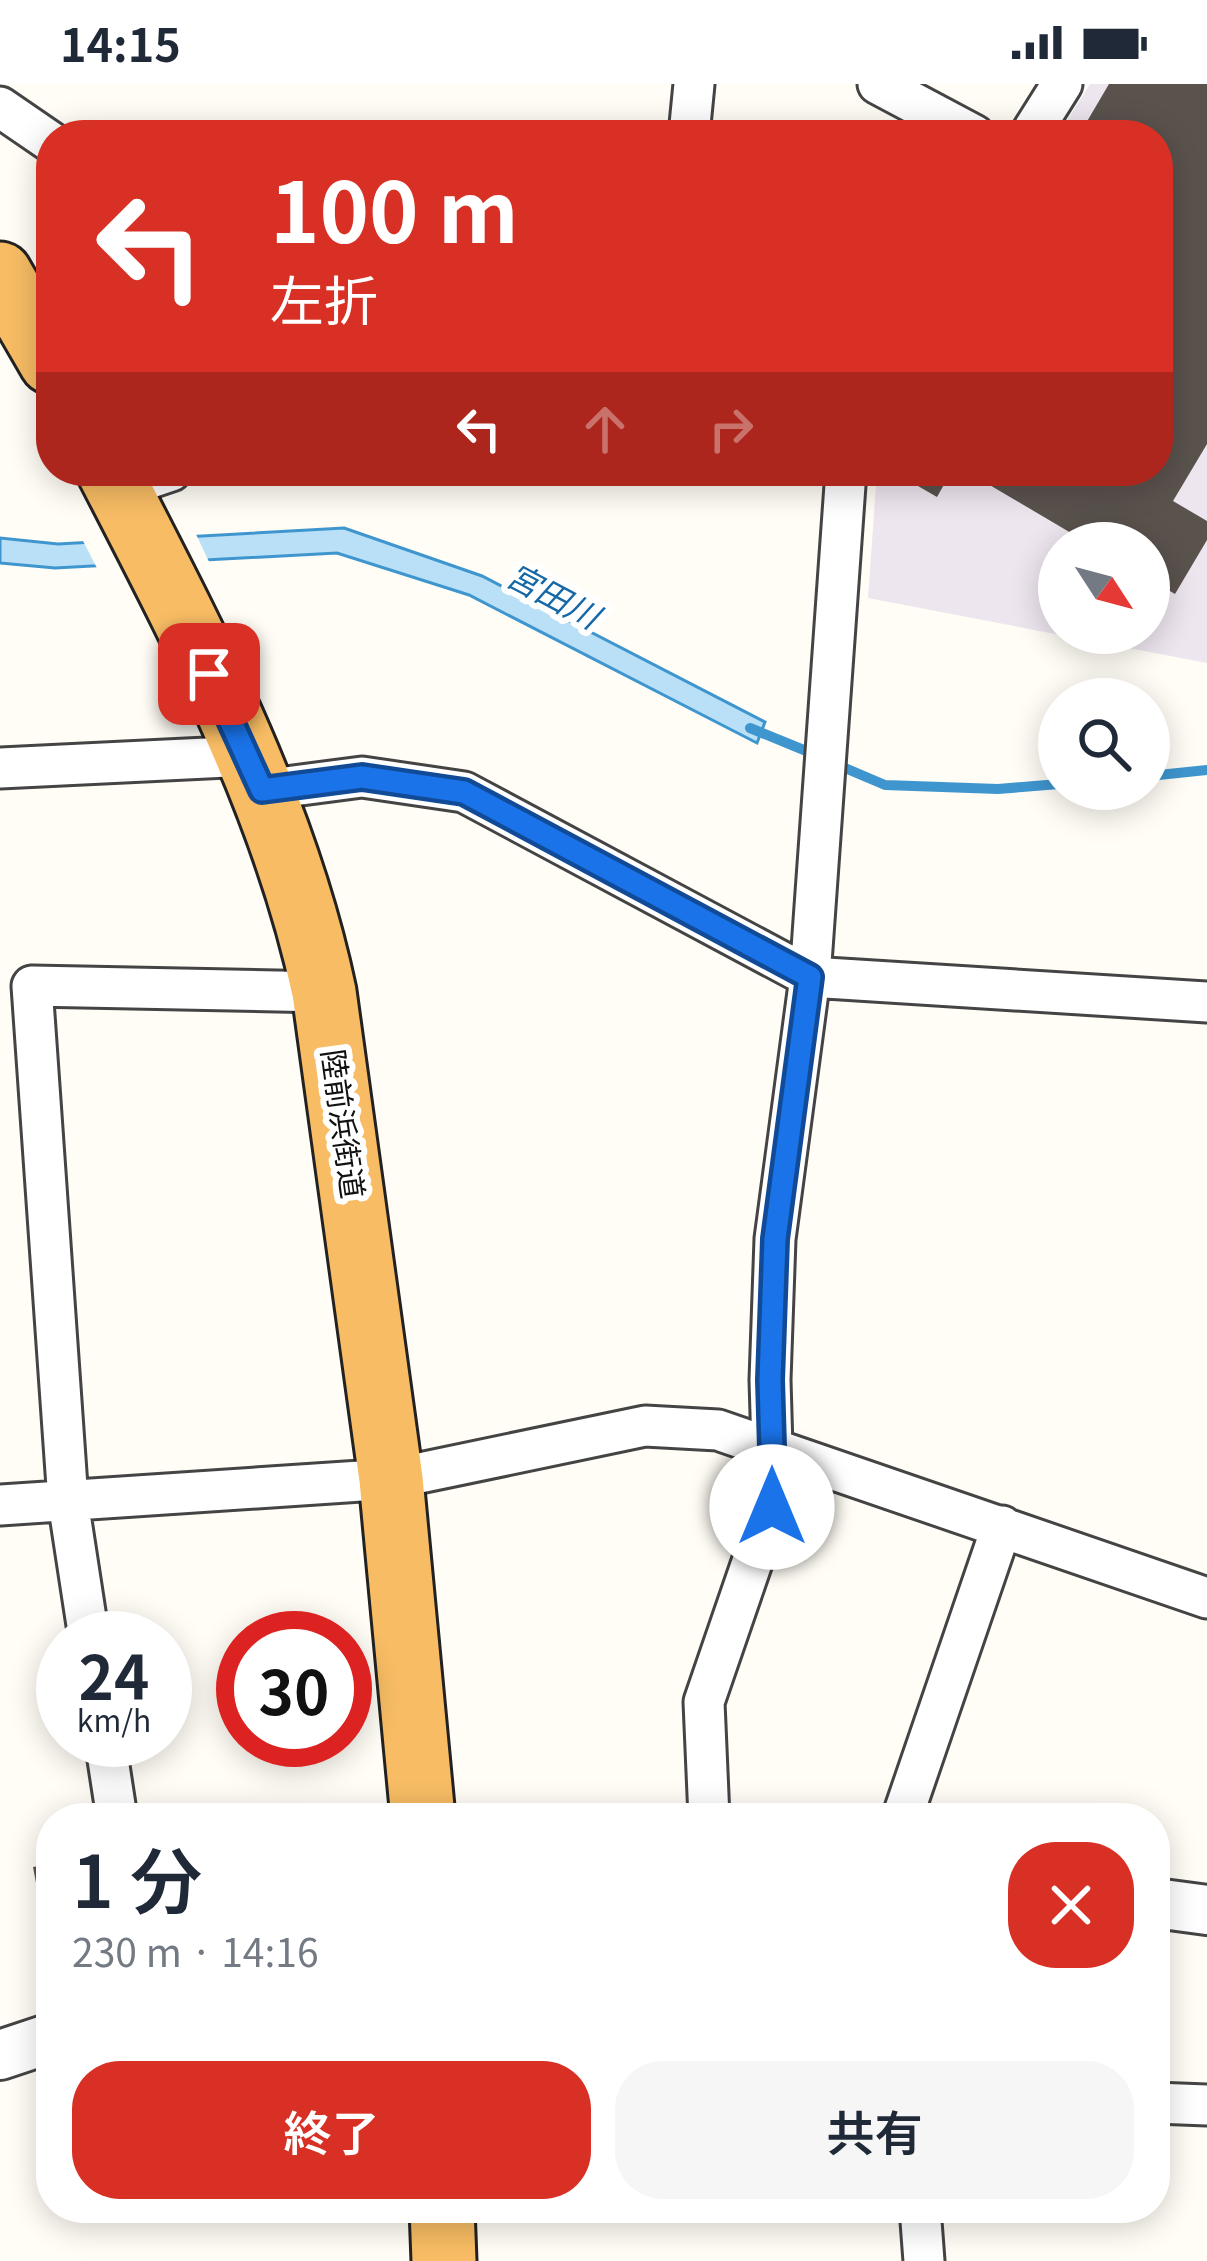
<!DOCTYPE html>
<html lang="ja">
<head>
<meta charset="utf-8">
<style>
	:root { --surface:#fff; --page:#f6f6f7; --text:#1f2937; --muted:#747a83; --accent:#d93025 }
	body { margin:0; font-family:Georgia,"Noto Sans JP",serif; background:var(--page); color:var(--text); height:100vh; display:flex; flex-direction:column; font-size:45px; white-space:nowrap }
	* { box-sizing:border-box; margin:0 }
	p { font-size:39px; color:var(--muted) }
	.icon { flex:none; width:66px; height:66px; fill:none; stroke:currentColor; stroke-width:2; stroke-linecap:round; stroke-linejoin:round }
	.map { position:relative; flex:1; overflow:hidden }
	.side { position:absolute; left:36px; top:1719px; width:1134px; height:420px; display:flex; flex-direction:column; background:var(--surface); border-radius:48px; box-shadow:0 6px 30px #0003 }
	.side>* { flex:none }
	.banner { position:absolute; left:36px; top:36px; width:1137px; height:366px; border-radius:48px; box-shadow:0 6px 30px #0003; background:#d93025; color:#fff; overflow:hidden }
	.needle { width:78px; rotate:126deg }
	.tools { position:absolute; left:1038px; top:438px; display:grid; gap:24px }
	.tools a { display:grid; place-items:center; width:132px; height:132px; border-radius:50%; background:var(--surface); box-shadow:0 6px 30px #0003; font-size:60px }
	.speed { position:absolute; left:36px; top:1527px; display:flex; gap:24px; font-size:60px; font-weight:700; text-align:center }
	.speed>* { display:grid; place-content:center; width:156px; height:156px; border-radius:50%; background:var(--surface); box-shadow:0 6px 30px #0003; line-height:1 }
	.speed small { font-size:30px; font-weight:400 }
	.speed .limit { border:18px solid #d22; background:#fff; color:#111 }
	.pin { position:absolute; display:grid; place-items:center; width:102px; height:102px; color:#fff; margin:-51px; border-radius:24px; box-shadow:0 6px 18px #0006 }
	.me { position:absolute; width:132px; margin:-66px; rotate:0deg; stroke-linejoin:round; filter:drop-shadow(0 0 9px #0008) }
	.turn { display:flex; align-items:center; gap:42px; height:252px; padding:0 36px; font-size:54px }
	.turn .icon { width:156px; height:156px; stroke-width:2.5 }
	.turn b { display:block; font-size:84px; line-height:102px }
	.lanes { display:flex; align-items:center; height:114px; padding:0 36px; background:#0003; justify-content:center; gap:60px; direction:ltr }
	.lanes .off { opacity:.35 }
	.round { display:grid; place-items:center; flex:none; width:126px; height:126px; border-radius:48px; background:var(--page) }
	.summary { display:flex; align-items:center; justify-content:space-between; height:204px; padding:0 36px }
	h1 { font-size:72px; font-weight:600; line-height:90px }
	.cta { display:flex; gap:24px; margin-top:auto; padding:24px 36px }
	.cta a { flex:1; height:138px; border-radius:48px; background:var(--accent); color:#fff; font-size:48px; font-weight:600; line-height:138px; text-align:center }
	.cta a+a { background:var(--page); color:var(--text) }
	.status { display:flex; justify-content:space-between; align-items:center; height:84px; padding:0 60px; background:var(--surface); direction:ltr }
	.status svg { height:33px; fill:currentColor }
	.map>svg:first-child { display:block }
	.industrial { fill:#eee6ef; fill-rule:evenodd }
	.water { fill:#b9e0f7; stroke:#3f96cf; stroke-width:3 }
	.pier { fill:#fffdf5 }
	.lines { fill:none; stroke-linecap:round; stroke-linejoin:round }
	.stream { stroke:#3f96cf; stroke-width:10 }
	.building { fill:#5a524d }
	.minor-casing { stroke:#444; stroke-width:45 }
	.tertiary-casing { stroke:#444; stroke-width:54 }
	.trunk-casing { stroke:#222; stroke-width:69 }
	.minor { stroke:#fff; stroke-width:39 }
	.tertiary { stroke:#fff; stroke-width:48 }
	.trunk { stroke:#f7bc64; stroke-width:63 }
	.route-casing { stroke:#114b97; stroke-width:30 }
	.route { stroke:#1a73e8; stroke-width:21 }
	.labels { text-anchor:middle; stroke-width:12; stroke-linejoin:round; paint-order:stroke }
	.street-label { font-size:30px; fill:#111; stroke:#fff }
	.water-label { font-size:33px; font-style:italic; fill:#1768a6; stroke:#fff }
</style>
</head>
<body>
<div class="status"><b>14:15</b><svg viewBox="0 0 49 12"><path d="M0 12V9h3v3zM5 12V6h3v6zM10 12V3h3v9zM15 12V0h3v12zM26 1h20v11H26zM47 4h2v5h-2z"/></svg></div>
<div class="map">
<svg width="1207" height="2177" viewBox="0 0 1207 2177">
	<rect width="100%" height="100%" fill="#fffdf5"/>
	<!-- industrial -->
	<path class="industrial" d="M1090 0H1207V579L868 514 877 387H1158V51H1058ZM1059 459H1149V549H1059Z"/>
	<!-- water -->
	<path class="water" d="M344 444 482 492 765 638 757 659 469 511 337 469 55 484 0 479V454L58 460Z"/>
	<!-- pier -->
	<path class="pier" d="M194 446 211 482 99 488 81 453Z"/>
	<g class="lines">
		<!-- stream -->
		<path class="stream" d="M750 644 816 671
			M833 679 885 701 998 705 1059 700
			M1149 692 1207 686"/>
	</g>
	<!-- building -->
	<path class="building" d="M1109 0H1207V360L1173 417 1207 437V456L1175 510 1149 495V459H1088L966 387H1158V51H1079Z
		M927 387 950 390 937 413 918 402Z
		M51 1780V1867H49L33 1783Z"/>
	<g class="lines">
		<defs>
			<path id="minor" d="M878 0 974 51
				M0 23 51 58
				M689 51 694 0
				M1030 51 1062 0
				M118 405 171 387
				M0 684 248 672
				M263 706 362 693 464 708 810 893 1207 918
				M0 1421 391 1395 645 1342 718 1346 1207 1514
				M89 1554 68 1417 32 902 324 908
				M105 1656 117 1734
				M709 1734 704 1618 781 1394 772 1364 770 1296 775 1155 810 893 846 387
				M902 1734 1002 1442
				M1155 2019 1207 2021
				M920 2124 924 2177"/>
			<path id="tertiary" d="M1155 1819 1207 1826
				M0 1971 51 1954"/>
			<path id="trunk" d="M0 190 51 278
				M109 387C195 554 285 723 324 908L391 1395 423 1734
				M442 2124 444 2177"/>
		</defs>
		<!-- minor casing -->
		<use href="#minor" class="minor-casing"/>
		<!-- tertiary casing -->
		<use href="#tertiary" class="tertiary-casing"/>
		<!-- trunk casing -->
		<use href="#trunk" class="trunk-casing"/>
		<!-- minor -->
		<use href="#minor" class="minor"/>
		<!-- tertiary -->
		<use href="#tertiary" class="tertiary"/>
		<!-- trunk -->
		<use href="#trunk" class="trunk"/>
	</g>
	<g class="lines">
		<defs>
			<path id="route" d="M209 590 262 706 362 693 464 708 810 893 775 1155 770 1296 772 1364 781 1394 772 1423"/>
		</defs>
		<!-- route casing -->
		<use href="#route" class="route-casing"/>
		<!-- route -->
		<use href="#route" class="route"/>
	</g>
	<g class="labels">
		<!-- street labels -->
		<g class="street-label">
			<text transform="translate(342 1040) rotate(82)" y="10">陸前浜街道</text>
		</g>
		<!-- water labels -->
		<g class="water-label">
			<text transform="translate(553 512) rotate(28)" y="12">宮田川</text>
		</g>
	</g>
</svg>
<div class="tools">
<a><svg class="needle" viewBox="-14 -14 28 28"><path d="M0-13l5 13h-10z" fill="#e53935"/><path d="M0 13l5-13h-10z" fill="#747a83"/></svg></a>
<a><svg class="icon" aria-label="search" viewBox="0 0 24 24"><circle cx="10" cy="10" r="6"/><path d="M15 15l6 6"/></svg></a>
</div>
<div class="speed"><div>24<small>km/h</small></div><div class="limit">30</div></div>
<div class="pin" style="left:209px;top:590px;background:#d93025"><svg class="icon" aria-label="arrive" viewBox="0 0 24 24"><path d="M6 21V4h12l-3 4 3 4H6"/></svg></div>
<svg class="me" style="left:772px;top:1423px" viewBox="-20 -20 40 40"><circle r="19" fill="#fff"/><path d="M0-13L10 11 0 6-10 11z" fill="#1a73e8"/></svg>
<div class="banner">
<div class="turn"><svg class="icon" aria-label="left" viewBox="0 0 24 24"><path d="M17 20v-9H6M10 6l-5 5 5 5"/></svg><div><b>100 m</b>左折</div></div>
<div class="lanes"><svg class="icon" aria-label="left" viewBox="0 0 24 24"><path d="M17 20v-9H6M10 6l-5 5 5 5"/></svg><svg class="icon off" aria-label="ahead" viewBox="0 0 24 24"><path d="M12 20V5M6 11l6-6 6 6"/></svg><svg class="icon off" aria-label="right" viewBox="0 0 24 24"><path d="M7 20v-9h11M14 6l5 5-5 5"/></svg></div>
</div>
<section class="side">
<div class="summary"><div><h1>1 分</h1><p>230 m · 14:16</p></div><a class="round" style="background:#d93025;color:#fff"><svg class="icon" aria-label="close" viewBox="0 0 24 24"><path d="M6 6l12 12M18 6L6 18"/></svg></a></div>
<div class="cta"><a>終了</a><a>共有</a></div>
</section>
</div>
</body>
</html>
